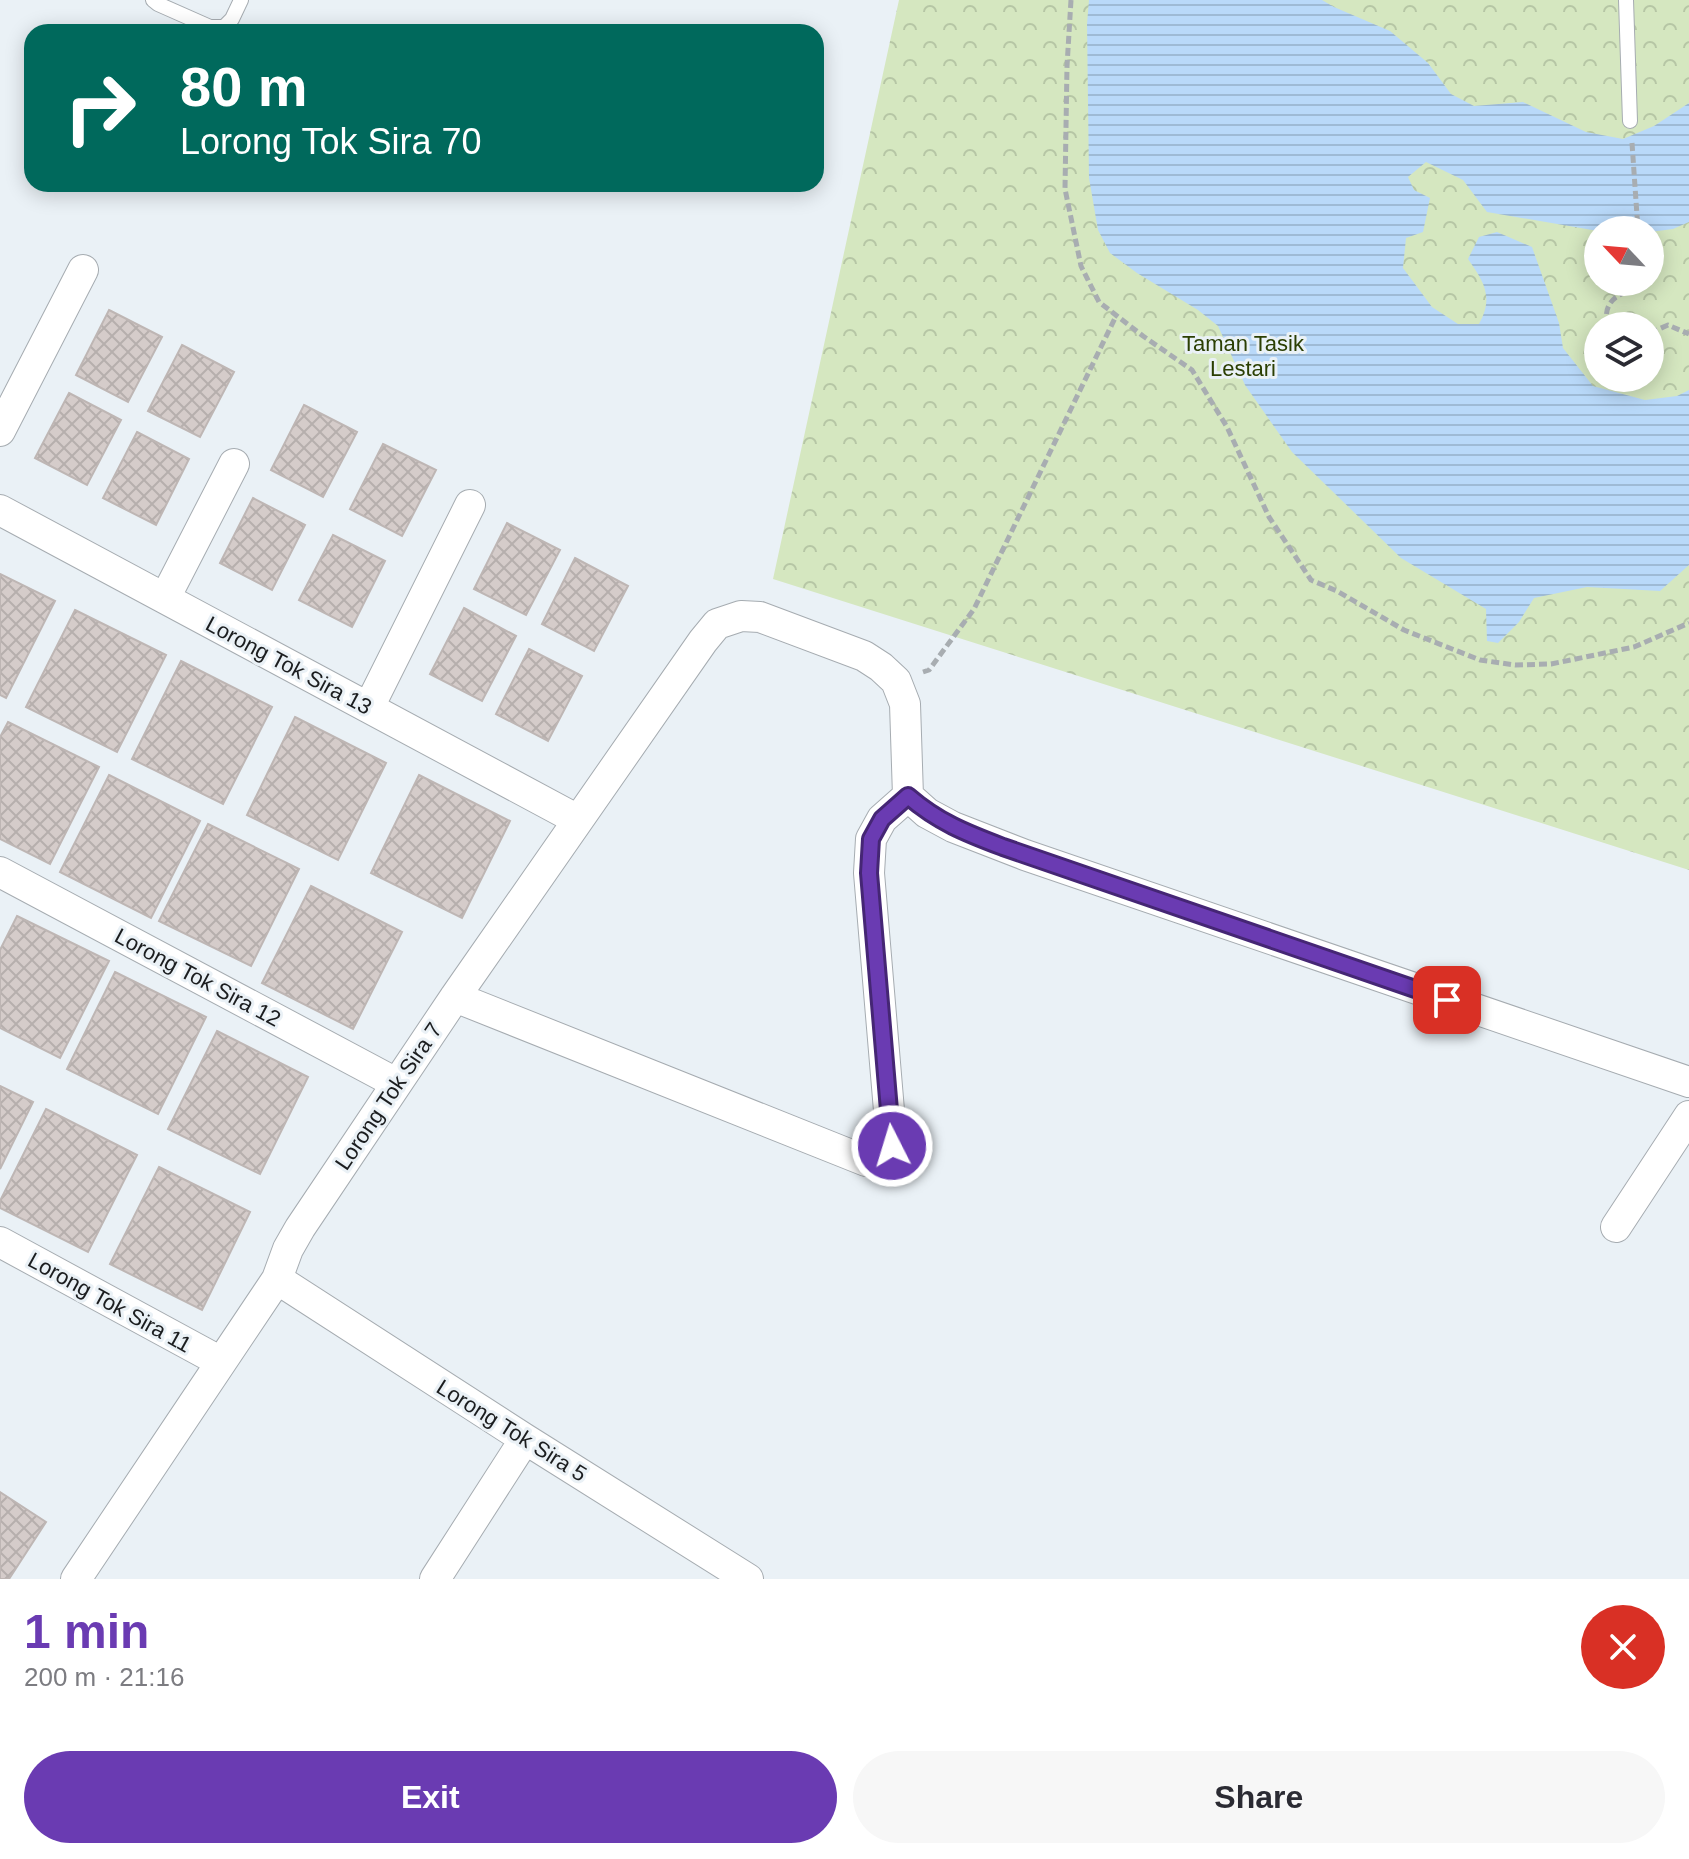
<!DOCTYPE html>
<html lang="en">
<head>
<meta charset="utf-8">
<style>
	:root { --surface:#fff; --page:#f7f7f7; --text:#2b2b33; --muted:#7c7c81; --accent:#6a3bb2 }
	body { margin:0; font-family:Arial,sans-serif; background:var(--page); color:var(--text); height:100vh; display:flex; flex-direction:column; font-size:30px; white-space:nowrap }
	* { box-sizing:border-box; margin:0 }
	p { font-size:26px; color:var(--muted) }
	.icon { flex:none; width:44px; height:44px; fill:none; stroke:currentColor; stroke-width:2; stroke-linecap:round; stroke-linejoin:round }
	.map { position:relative; height:1579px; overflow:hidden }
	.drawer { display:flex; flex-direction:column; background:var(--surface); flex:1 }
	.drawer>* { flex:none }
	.hud { position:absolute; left:24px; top:24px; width:800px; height:168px; border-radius:24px; box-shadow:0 4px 20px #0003; background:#00695c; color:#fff; overflow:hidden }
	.needle { width:52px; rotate:296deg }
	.fabs { position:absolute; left:1584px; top:216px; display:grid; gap:16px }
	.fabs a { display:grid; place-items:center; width:80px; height:80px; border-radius:50%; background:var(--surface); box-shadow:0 4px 20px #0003; font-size:40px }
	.pin { position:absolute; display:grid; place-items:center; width:68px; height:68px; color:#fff; margin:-34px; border-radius:16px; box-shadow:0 4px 12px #0006 }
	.me { position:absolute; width:88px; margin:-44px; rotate:355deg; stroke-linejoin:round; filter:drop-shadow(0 0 6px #0008) }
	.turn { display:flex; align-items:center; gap:28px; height:168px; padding:0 24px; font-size:36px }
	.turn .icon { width:104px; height:104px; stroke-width:2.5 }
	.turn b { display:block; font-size:56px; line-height:68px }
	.round { display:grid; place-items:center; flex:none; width:84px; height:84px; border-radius:42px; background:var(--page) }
	.summary { display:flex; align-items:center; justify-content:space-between; height:136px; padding:0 24px }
	h1 { font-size:48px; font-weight:700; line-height:60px; color:var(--accent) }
	.button { display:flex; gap:16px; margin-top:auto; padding:16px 24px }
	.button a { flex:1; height:92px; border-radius:48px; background:var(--accent); color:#fff; font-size:32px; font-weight:700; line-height:92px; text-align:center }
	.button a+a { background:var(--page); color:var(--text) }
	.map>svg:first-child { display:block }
	.park { fill:url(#park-crowns); fill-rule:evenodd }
	.water { fill:url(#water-rules) }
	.building { fill:url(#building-cross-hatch); stroke:#beb6b4; stroke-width:2 }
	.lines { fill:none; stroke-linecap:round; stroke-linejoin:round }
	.service-casing { stroke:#a6acb1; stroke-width:16 }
	.minor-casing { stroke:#a6acb1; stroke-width:32 }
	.path { stroke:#a8adb1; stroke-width:5; stroke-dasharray:8 4; stroke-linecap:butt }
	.service { stroke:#fff; stroke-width:14 }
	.minor { stroke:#fff; stroke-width:30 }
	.route-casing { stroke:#452674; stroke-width:20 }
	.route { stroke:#6a3bb2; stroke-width:14 }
	.labels { text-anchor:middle; stroke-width:6; stroke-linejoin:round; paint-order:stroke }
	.park-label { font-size:22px; fill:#2b3f03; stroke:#eaf1f6 }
	.street-label { font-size:22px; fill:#1b1d1f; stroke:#eaf1f6 }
</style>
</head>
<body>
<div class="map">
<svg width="1689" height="1579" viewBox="0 0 1689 1579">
	<defs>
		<pattern id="park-crowns" width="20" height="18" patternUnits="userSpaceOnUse" patternTransform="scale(2)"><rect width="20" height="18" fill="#d5e7c0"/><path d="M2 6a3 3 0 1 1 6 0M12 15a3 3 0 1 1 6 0" fill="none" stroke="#b6c6a5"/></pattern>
		<pattern id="water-rules" width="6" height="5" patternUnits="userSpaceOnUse" patternTransform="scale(2)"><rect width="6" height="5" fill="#b9d9f9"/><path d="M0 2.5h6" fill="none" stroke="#9ebad5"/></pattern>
		<pattern id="building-cross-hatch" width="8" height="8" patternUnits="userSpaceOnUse" patternTransform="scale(2)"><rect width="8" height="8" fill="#d5ccca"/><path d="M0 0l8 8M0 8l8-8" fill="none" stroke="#b6afad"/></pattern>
	</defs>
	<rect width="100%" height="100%" fill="#eaf1f6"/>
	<!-- park -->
	<path class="park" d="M899 0H1689V870L773 579ZM1598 230H1650V282H1598ZM1598 326H1650V378H1598Z"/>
	<!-- water -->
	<path class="water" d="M1089 0H1322L1334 7 1390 31 1428 63 1451 94 1474 106 1523 102 1586 132 1623 139 1654 126 1689 103V222L1673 229 1650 232V230L1598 231 1487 212 1463 180 1426 162 1408 177 1414 190 1430 198 1423 232 1406 238 1403 268 1432 307 1458 324H1479C1494 297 1484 282 1468 259L1479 237 1497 232 1532 247 1559 323 1563 348 1593 386 1645 400 1677 396 1689 390V565L1660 591 1587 587 1534 598 1519 622 1498 643 1487 641 1486 609 1401 558 1292 452 1245 385 1218 326 1198 310 1137 273 1110 253 1098 230 1089 178 1087 24Z"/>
	<!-- building -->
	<path class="building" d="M109 310 162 337 128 402 76 375Z
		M182 345 234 372 200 437 148 411Z
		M69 393 121 420 87 485 35 458Z
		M304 405 357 432 323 497 271 470Z
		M137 432 189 459 156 525 103 498Z
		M383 444 436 470 402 536 350 509Z
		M253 498 305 525 272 590 220 563Z
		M507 523 560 550 526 615 474 589Z
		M333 535 385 561 352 627 299 600Z
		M575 558 628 586 594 651 542 624Z
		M0 574 55 601 6 698 0 695Z
		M464 608 516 636 482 701 430 674Z
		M75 610 166 655 117 752 26 707Z
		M529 649 582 676 548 741 496 714Z
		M181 661 272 707 223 804 132 759Z
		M295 717 386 763 338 860 247 815Z
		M8 722 99 767 50 864 0 839V737Z
		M109 775 200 821 151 918 60 872Z
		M419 775 510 821 462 918 371 873Z
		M208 824 299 869 251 966 159 921Z
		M311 886 402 932 353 1029 262 983Z
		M17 916 109 961 60 1058 0 1028V950Z
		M115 972 206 1017 158 1114 67 1069Z
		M217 1031 308 1077 260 1174 168 1129Z
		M0 1086 33 1102 0 1169Z
		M46 1109 137 1155 88 1252 0 1208V1201Z
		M159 1167 250 1212 202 1310 110 1264Z
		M0 1492 46 1522 9 1579H0Z"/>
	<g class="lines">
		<defs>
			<path id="service" d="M153 0 158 4 210 27H224L232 19 241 0
				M1626 0 1630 121"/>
			<path id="minor" d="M0 431 83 270
				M0 510 578 820
				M165 598 234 464
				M369 707 470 505
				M0 872 396 1083
				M455 997 866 1161 884 1164 892 1146 869 873 871 839 882 819 908 796
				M1616 1227 1689 1116
				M0 1242 221 1362
				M277 1279 525 1439 748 1579
				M76 1579 277 1279 288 1249 300 1228 455 997 703 641 717 624 741 616 760 617 864 656 881 667 896 681 905 704 908 796 927 813 953 827 1025 855 1689 1082
				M435 1579 525 1439"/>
		</defs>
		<!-- service casing -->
		<use href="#service" class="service-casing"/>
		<!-- minor casing -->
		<use href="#minor" class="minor-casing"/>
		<!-- path -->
		<path class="path" d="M1071 0 1067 66 1065 189 1081 266 1099 302 1143 336 1192 370 1227 427 1269 517 1311 580 1337 591 1404 630 1480 660 1515 665 1551 664 1634 647 1689 623
			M1632 143 1638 230
			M1608 326C1601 303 1618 292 1638 289L1642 282
			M1650 333 1668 325 1689 334
			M923 672 929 670 974 609 1116 316"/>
		<!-- service -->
		<use href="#service" class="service"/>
		<!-- minor -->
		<use href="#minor" class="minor"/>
	</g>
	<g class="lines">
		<defs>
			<path id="route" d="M892 1146 869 873 871 839 882 819 908 796C938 822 966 833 1003 847L1447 1000"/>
		</defs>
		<!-- route casing -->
		<use href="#route" class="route-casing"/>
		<!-- route -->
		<use href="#route" class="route"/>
	</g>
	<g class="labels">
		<!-- park labels -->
		<g class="park-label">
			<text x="1243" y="351">Taman Tasik<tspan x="1243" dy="25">Lestari</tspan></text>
		</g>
		<!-- street labels -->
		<g class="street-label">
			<text transform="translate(289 665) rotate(28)" y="8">Lorong Tok Sira 13</text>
			<text transform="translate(198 977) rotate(28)" y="8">Lorong Tok Sira 12</text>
			<text transform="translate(388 1096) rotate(-56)" y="8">Lorong Tok Sira 7</text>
			<text transform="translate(110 1302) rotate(29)" y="8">Lorong Tok Sira 11</text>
			<text transform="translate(512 1430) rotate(32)" y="8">Lorong Tok Sira 5</text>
		</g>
	</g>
</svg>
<div class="fabs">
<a><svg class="needle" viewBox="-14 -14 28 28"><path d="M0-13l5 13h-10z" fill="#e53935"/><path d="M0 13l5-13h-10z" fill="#7c7c81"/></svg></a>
<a><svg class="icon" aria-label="layers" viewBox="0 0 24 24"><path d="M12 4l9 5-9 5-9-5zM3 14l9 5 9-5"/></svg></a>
</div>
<div class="pin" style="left:1447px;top:1000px;background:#d93025"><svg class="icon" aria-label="arrive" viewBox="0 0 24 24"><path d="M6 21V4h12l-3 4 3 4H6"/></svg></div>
<svg class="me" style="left:892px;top:1146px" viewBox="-20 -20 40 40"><circle r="17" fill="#6a3bb2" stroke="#fff" stroke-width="3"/><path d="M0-11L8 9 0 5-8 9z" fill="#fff"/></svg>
<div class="hud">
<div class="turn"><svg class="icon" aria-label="right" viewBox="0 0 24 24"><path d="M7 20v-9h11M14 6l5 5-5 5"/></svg><div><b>80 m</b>Lorong Tok Sira 70</div></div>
</div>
</div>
<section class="drawer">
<div class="summary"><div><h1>1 min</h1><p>200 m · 21:16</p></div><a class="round" style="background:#d93025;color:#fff"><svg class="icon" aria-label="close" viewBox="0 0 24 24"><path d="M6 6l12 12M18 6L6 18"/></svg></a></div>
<div class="button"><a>Exit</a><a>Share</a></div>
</section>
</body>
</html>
